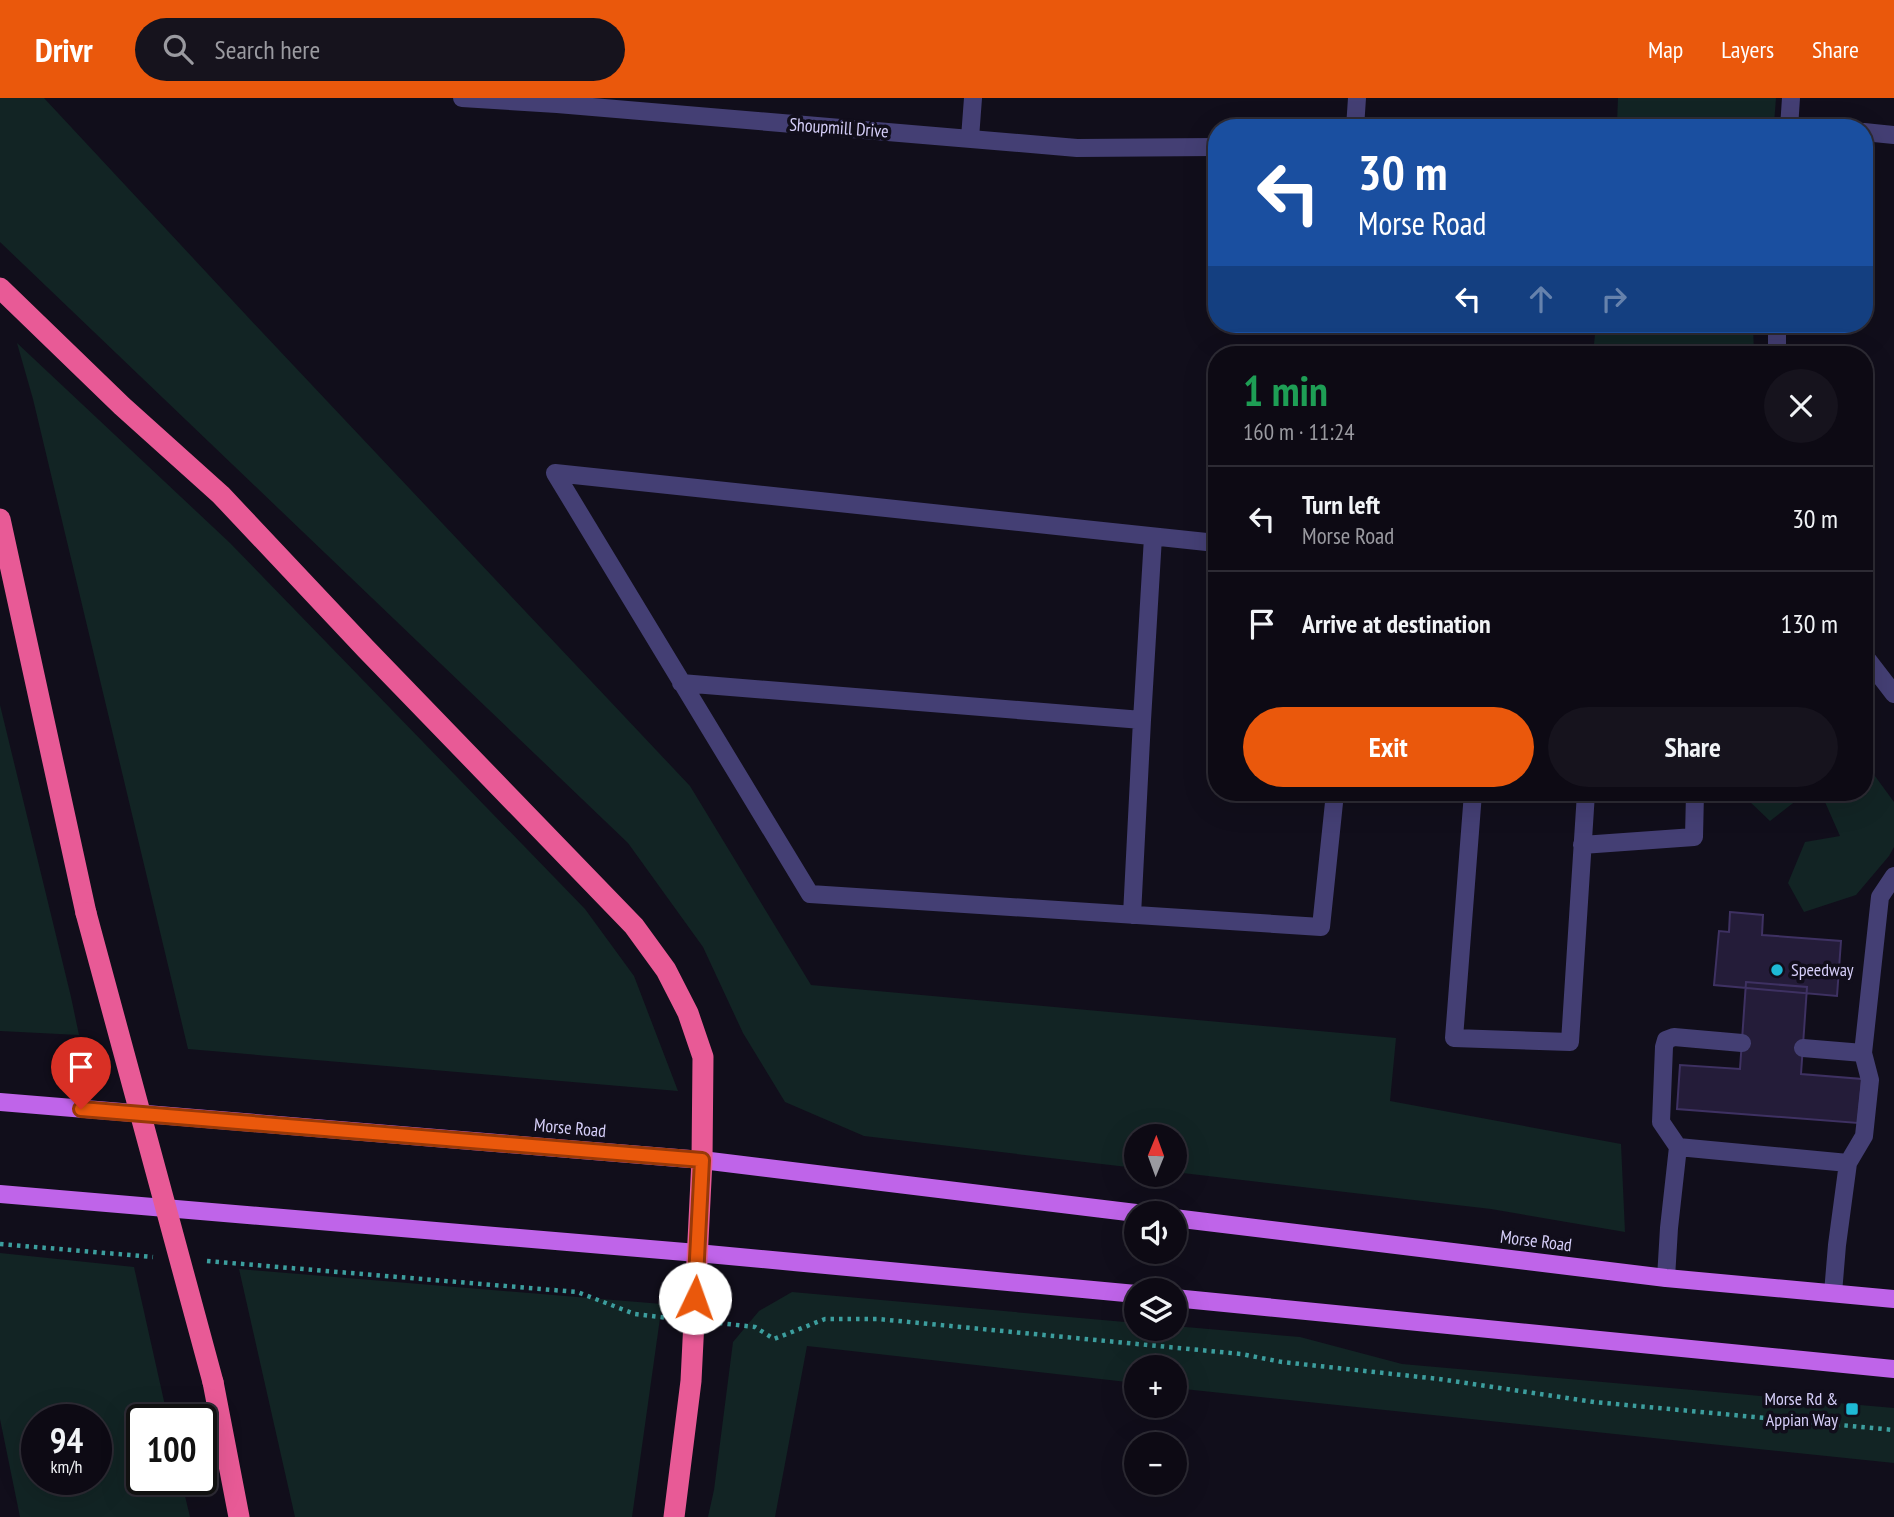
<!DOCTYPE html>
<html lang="en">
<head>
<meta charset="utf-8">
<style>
	:root { --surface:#0d0a14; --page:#16131d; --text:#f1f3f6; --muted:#9a9aa0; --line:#2d2b34; --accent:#ea580c }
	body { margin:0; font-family:"PT Sans Narrow",sans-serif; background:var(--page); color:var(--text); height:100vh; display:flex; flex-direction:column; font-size:26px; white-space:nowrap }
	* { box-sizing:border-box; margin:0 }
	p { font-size:23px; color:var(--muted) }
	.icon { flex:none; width:38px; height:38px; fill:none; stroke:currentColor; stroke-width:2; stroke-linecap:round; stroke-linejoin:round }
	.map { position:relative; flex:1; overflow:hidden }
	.panel { position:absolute; left:1208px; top:248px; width:665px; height:455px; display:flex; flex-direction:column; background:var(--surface); border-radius:28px; box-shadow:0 7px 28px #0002,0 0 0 2px var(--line) }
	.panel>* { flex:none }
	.guide { position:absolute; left:1208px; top:21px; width:665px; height:214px; border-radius:28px; box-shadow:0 7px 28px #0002,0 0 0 2px var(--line); background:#1a4fa0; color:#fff; overflow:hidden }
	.needle { width:46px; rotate:1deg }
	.controls { position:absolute; left:1124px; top:1026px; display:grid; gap:14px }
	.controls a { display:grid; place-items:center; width:63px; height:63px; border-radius:50%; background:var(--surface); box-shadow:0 7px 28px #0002,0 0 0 2px var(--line); font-size:35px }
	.speed { position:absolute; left:21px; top:1306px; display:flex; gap:14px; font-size:35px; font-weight:700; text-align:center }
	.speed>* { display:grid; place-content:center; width:91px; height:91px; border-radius:50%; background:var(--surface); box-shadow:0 7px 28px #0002,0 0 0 2px var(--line); line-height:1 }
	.speed small { font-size:18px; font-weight:400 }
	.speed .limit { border:4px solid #111; border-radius:10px; background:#fff; color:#111 }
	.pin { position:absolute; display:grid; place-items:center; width:60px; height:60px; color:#fff; margin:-72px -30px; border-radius:50% 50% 50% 0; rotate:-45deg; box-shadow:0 0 7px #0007 }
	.pin .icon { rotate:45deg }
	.me { position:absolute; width:77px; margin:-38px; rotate:3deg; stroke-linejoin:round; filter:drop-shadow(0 0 5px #0008) }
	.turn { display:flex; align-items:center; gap:24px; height:147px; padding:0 35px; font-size:32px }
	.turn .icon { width:91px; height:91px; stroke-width:2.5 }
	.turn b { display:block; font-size:49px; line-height:60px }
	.lanes { display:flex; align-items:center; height:66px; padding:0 35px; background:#0003; justify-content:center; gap:35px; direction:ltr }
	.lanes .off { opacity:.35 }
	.round { display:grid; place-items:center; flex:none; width:74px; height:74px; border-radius:37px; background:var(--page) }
	.headline { display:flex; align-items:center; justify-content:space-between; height:119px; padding:0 35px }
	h1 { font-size:42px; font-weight:700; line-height:52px; color:#1e9e55 }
	.primary-button { display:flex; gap:14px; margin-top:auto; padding:14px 35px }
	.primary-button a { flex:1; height:80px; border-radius:42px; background:var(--accent); color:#fff; font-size:28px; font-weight:700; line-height:80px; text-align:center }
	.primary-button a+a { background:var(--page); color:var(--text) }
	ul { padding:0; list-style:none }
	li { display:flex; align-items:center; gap:21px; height:105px; padding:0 35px; border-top:2px solid var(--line) }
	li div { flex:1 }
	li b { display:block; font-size:26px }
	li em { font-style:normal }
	header { display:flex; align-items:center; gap:42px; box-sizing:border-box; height:98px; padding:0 35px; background:var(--accent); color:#fff }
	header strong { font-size:33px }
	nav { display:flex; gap:38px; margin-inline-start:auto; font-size:24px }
	.search { width:490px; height:63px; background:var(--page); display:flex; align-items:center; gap:18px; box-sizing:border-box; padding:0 24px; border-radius:38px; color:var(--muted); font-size:26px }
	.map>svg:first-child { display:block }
	.green { fill:#122424; fill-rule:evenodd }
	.building { fill:#241c39; stroke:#3e3162; stroke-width:2 }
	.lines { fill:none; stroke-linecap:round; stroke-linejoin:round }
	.path { stroke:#3c9e9e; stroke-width:4.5; stroke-dasharray:3.5 5; stroke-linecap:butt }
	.lane { stroke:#443f74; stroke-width:18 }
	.street { stroke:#443f74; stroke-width:18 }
	.primary { stroke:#bf64e9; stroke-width:18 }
	.highway { stroke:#e85a96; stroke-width:21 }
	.highway-bridge { stroke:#e85a96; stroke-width:21 }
	.route-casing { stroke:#983908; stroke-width:18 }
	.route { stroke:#ea580c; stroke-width:12 }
	.poi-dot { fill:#1eb9d5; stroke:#110e1b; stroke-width:2.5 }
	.labels { text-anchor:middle; stroke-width:7; stroke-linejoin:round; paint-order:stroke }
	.street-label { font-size:18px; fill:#d5cef8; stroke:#110e1b }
	.poi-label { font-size:18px; fill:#d5cef8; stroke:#110e1b; text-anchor:start }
</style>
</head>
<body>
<header>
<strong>Drivr</strong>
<div class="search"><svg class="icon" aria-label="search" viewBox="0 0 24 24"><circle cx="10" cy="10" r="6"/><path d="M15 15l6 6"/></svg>Search here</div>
<nav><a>Map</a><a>Layers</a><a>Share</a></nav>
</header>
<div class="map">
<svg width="1894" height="1419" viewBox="0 0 1894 1419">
	<rect width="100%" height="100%" fill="#110e1b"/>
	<!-- green -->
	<path class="green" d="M0 0H44L261 233 690 688 811 887 1396 940 1390 1003 1621 1046 1625 1134 1491 1111 1174 1074V1038H1136V1070L864 1038 785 1004 743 935 703 849 628 745 0 144Z
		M1618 0H1776L1774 26 1760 30H1668L1617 25Z
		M1596 226H1753L1754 257H1593Z
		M17 245 230 445 585 811 634 878 678 993 188 951 33 301Z
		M0 607 71 899 79 937 0 933Z
		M1864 663 1894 704V749L1889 758 1856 797 1804 814 1788 785 1805 744 1840 738 1821 695H1864Z
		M1749 695H1806L1770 723 1748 702Z
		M0 1155 134 1169 168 1321H142V1381H181L190 1419H20L0 1321ZM37 1321H96V1381H37Z
		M239 1171 662 1206 632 1419H295Z
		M792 1194 1136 1225V1230H1174V1228L1300 1239 1402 1266 1894 1310V1365L1174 1290V1269H1136V1285L807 1248 775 1419H708L714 1392 733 1244 759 1213Z"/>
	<!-- building -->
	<path class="building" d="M1730 814 1763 817 1762 837 1841 843 1837 898 1714 887 1719 833 1729 834Z
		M1746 884 1807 889 1801 976 1862 981 1858 1025 1677 1011 1680 967 1740 971Z"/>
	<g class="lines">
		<!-- path -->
		<path class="path" d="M0 1146 153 1159
			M207 1163 577 1194 635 1216 668 1220
			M719 1225 755 1229 774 1241 825 1221H878L1241 1256 1282 1264 1439 1281 1594 1304 1894 1332"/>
		<!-- lane -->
		<path class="lane" d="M1789 28 1805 30
			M1864 34 1894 37
			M1216 445 555 375 810 796 1321 829 1335 695
			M681 585 1142 622 1132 817
			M1142 622 1153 439
			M1473 695 1454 940 1570 944 1586 695
			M1582 747 1694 739 1695 695
			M1803 950 1863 955
			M1678 1049 1848 1065
			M1666 1180 1669 1130 1678 1049 1661 1024 1664 949 1666 942 1674 939 1742 945
			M1833 1195 1837 1147 1848 1065 1864 1038 1870 982 1863 955 1880 799 1894 778"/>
		<!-- street -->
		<path class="street" d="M462 0 557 6 1077 50 1216 49
			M1355 30 1357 0
			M1789 30 1791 0
			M970 40 973 0
			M1777 257V226
			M1864 557 1894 596"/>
		<!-- primary -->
		<path class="primary" d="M0 1004 702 1062 1136 1115
			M0 1096 697 1155 1136 1196
			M1174 1120 1666 1180 1894 1201
			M1174 1200 1894 1271"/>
		<!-- highway -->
		<path class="highway" d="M0 190 122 308 221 397 366 551 634 828 666 872 688 915 703 959 702 1062 691 1283 674 1419
			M0 421 86 815
			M213 1284 239 1419"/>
		<!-- highway-bridge -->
		<path class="highway-bridge" d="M86 815 213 1284"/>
	</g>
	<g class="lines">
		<defs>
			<path id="route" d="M81 1011 702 1062 695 1200"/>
		</defs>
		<!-- route casing -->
		<use href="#route" class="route-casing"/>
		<!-- route -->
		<use href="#route" class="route"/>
	</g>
	<!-- markers -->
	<g class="poi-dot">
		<circle cx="1777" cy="872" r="7"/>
		<rect x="1845" y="1304" width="14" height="14" rx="3.5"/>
	</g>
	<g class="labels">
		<!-- street labels -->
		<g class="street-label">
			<text transform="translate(839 30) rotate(4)" y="6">Shoupmill Drive</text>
			<text transform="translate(570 1030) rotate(5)" y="6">Morse Road</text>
			<text transform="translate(1536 1143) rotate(7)" y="6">Morse Road</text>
		</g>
		<!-- poi labels -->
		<g class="poi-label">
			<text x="1791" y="878">Speedway</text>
			<text x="1838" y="1307" text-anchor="end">Morse Rd &amp;<tspan x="1838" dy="21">Appian Way</tspan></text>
		</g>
	</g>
</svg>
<div class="controls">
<a><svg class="needle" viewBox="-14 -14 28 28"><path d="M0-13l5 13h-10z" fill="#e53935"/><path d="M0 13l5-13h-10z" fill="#9a9aa0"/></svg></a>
<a><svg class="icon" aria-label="sound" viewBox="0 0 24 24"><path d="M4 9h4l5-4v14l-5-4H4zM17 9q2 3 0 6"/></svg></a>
<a><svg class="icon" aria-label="layers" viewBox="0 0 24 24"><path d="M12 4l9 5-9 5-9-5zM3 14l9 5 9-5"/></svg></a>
<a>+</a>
<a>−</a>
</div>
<div class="speed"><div>94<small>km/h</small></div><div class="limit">100</div></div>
<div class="pin" style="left:81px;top:1011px;background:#d93025"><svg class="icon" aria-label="arrive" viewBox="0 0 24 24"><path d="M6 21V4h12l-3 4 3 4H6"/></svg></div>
<svg class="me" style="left:695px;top:1200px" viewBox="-20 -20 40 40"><circle r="19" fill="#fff"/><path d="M0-13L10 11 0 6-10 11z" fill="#ea580c"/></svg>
<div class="guide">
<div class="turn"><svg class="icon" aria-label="left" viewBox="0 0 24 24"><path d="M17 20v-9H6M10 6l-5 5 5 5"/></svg><div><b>30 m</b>Morse Road</div></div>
<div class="lanes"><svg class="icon" aria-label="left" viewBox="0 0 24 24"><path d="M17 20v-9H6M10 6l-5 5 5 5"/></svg><svg class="icon off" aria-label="ahead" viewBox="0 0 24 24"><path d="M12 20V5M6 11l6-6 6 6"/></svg><svg class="icon off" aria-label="right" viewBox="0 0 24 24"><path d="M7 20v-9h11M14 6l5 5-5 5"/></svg></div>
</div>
<section class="panel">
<div class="headline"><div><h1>1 min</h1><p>160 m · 11:24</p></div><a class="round"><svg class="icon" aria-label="close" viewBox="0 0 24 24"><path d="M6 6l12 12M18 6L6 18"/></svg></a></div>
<ul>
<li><svg class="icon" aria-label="left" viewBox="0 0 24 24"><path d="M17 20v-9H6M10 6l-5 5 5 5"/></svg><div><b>Turn left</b><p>Morse Road</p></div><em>30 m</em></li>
<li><svg class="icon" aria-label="arrive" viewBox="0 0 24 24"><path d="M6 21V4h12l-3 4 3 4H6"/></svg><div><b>Arrive at destination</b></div><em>130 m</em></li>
</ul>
<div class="primary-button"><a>Exit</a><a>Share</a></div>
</section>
</div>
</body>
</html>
